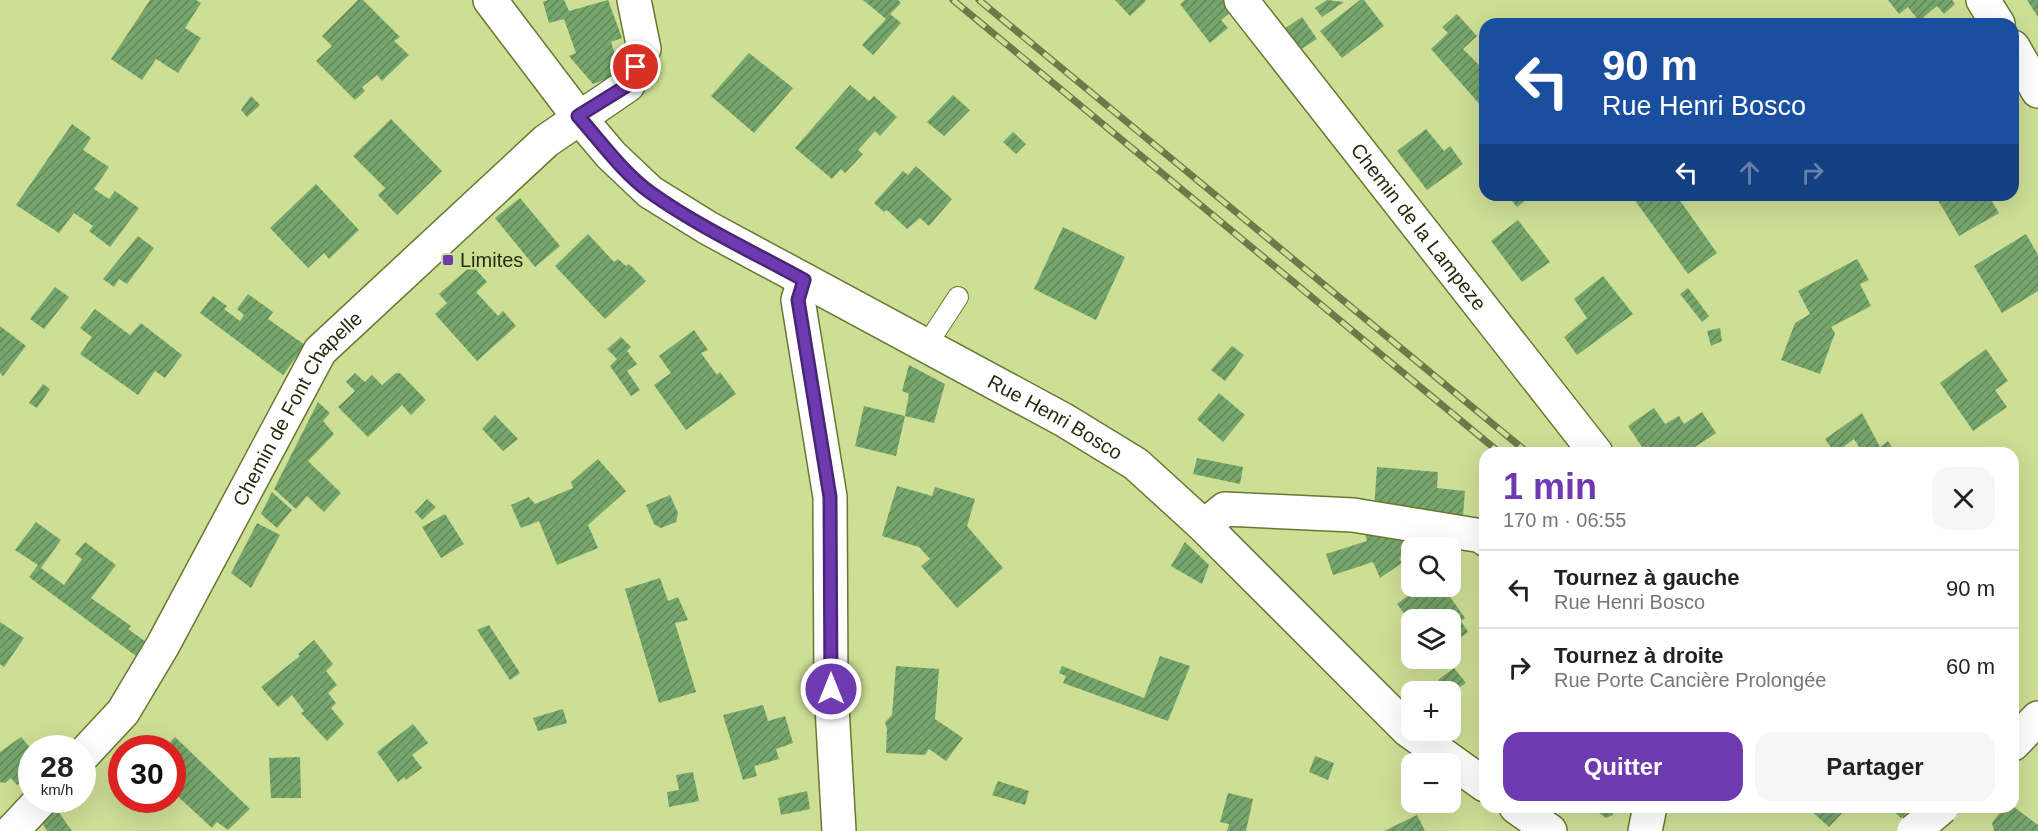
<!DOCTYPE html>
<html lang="fr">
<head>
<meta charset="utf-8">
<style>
	:root { --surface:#fff; --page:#f6f6f6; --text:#222; --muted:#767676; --line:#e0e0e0; --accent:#6e3ab1 }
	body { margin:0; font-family:Arial,sans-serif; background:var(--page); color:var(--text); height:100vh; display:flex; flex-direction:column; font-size:22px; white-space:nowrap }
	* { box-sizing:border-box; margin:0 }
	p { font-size:20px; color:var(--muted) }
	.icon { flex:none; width:33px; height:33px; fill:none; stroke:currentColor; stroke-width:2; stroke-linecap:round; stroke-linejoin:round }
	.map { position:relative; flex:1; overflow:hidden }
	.panel { position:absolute; left:1479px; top:447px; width:540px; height:366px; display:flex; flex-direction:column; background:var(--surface); border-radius:18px; box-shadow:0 6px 24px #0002 }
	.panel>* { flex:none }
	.guide { position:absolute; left:1479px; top:18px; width:540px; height:183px; border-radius:18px; box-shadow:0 6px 24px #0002; background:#1a4fa0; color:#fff; overflow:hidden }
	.buttons { position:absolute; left:1401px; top:537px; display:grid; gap:12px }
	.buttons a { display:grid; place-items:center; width:60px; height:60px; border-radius:12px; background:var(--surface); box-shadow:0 6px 24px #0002; font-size:30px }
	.speed { position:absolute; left:18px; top:735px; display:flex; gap:12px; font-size:30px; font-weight:700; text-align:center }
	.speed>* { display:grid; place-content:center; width:78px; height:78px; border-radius:50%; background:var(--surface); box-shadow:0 6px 24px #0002; line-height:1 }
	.speed small { font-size:15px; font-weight:400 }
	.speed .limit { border:9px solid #d22; background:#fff; color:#111 }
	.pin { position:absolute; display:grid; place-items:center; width:51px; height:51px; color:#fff; margin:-26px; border:3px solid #fff; border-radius:50%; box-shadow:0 2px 6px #0007 }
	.me { position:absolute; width:66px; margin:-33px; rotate:0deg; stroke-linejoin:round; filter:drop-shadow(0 0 4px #0008) }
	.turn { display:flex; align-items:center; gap:21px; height:126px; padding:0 24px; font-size:27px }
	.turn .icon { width:78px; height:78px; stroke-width:2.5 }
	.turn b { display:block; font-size:42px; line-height:51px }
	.lanes { display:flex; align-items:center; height:57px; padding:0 24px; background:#0003; justify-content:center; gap:30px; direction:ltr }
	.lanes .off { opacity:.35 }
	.round { display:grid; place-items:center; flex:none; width:63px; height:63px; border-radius:18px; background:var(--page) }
	.overview { display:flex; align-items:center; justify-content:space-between; height:102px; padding:0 24px }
	h1 { font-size:36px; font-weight:700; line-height:45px; color:var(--accent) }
	.cta { display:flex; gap:12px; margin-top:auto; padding:12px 24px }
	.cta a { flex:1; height:69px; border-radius:18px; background:var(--accent); color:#fff; font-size:24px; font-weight:700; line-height:69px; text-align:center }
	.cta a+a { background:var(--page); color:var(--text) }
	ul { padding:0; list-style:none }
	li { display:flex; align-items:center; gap:18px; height:78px; padding:0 24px; border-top:2px solid var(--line) }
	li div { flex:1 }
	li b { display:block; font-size:22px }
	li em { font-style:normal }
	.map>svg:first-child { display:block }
	.building { fill:url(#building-hatch) }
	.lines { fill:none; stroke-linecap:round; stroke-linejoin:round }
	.lane-casing { stroke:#697731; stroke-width:22 }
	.street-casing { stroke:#697731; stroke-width:36 }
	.secondary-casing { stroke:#697731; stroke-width:36 }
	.lane { stroke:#fff; stroke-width:20 }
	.street { stroke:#fff; stroke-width:33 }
	.secondary { stroke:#fff; stroke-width:33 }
	.rail-casing { stroke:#6e7949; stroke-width:7 }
	.rail { stroke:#cdde95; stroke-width:4.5; stroke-dasharray:14; stroke-linecap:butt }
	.secondary-bridge-casing { stroke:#697731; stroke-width:36; stroke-linecap:butt }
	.secondary-bridge { stroke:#fff; stroke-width:33 }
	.route-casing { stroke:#482673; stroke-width:15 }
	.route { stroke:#6e3ab1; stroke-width:10 }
	.poi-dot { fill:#6e3ab1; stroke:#cdde95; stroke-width:2 }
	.labels { text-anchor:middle; stroke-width:5; stroke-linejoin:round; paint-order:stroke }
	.street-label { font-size:20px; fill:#262c0f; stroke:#cdde95 }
	.poi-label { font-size:20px; fill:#262c0f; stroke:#cdde95; text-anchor:start }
</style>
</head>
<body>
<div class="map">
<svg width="2038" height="831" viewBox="0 0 2038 831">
	<defs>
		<pattern id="building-hatch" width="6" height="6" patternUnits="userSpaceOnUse" patternTransform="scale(1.5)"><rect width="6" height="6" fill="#77a66c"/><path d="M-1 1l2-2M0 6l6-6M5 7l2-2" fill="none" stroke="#618757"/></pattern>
	</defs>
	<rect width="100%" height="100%" fill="#cdde95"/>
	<!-- building -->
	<path class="building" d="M150 0H196L201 3 185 28 201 38 178 73 156 59 142 80 111 59Z
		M358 0H363L400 37 394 41 409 55 382 81 377 75 362 87 365 91 355 100 316 61 332 46 322 36Z
		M548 0H564L569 11 608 0 622 38 611 42 617 60 631 58 626 72 593 84 569 56 576 53 564 19 549 23 543 2Z
		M863 0H898L901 3 890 14 901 23 873 55 862 45 886 19Z
		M1115 0H1145L1146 1 1130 16Z
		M1185 0H1231L1237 7 1221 20 1228 28 1210 43 1180 4Z
		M1327 0 1344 2 1322 17 1315 8Z
		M1360 0H1364L1384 26 1342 58 1320 31Z
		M1888 0H1952L1955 4 1944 14 1937 6 1919 21 1908 7 1899 14Z
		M2027 0H2038V17Z
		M1457 14 1477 36 1463 49 1485 71V103L1482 107 1431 49 1448 33 1442 27Z
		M1302 17 1317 39 1298 51 1284 29Z
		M749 53 793 88 754 133 711 96Z
		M850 85 869 101 874 96 897 117 880 136 875 131 858 150 863 154 845 173 841 169 832 179 795 148Z
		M953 95 970 110 944 136 927 122Z
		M251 96 260 105 247 117 241 110Z
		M391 119 442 171 397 215 378 195 385 188 353 156Z
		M72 124 91 138 83 150 109 167 94 189 109 199 115 191 139 208 110 247 89 231 93 226 74 213 59 233 16 205Z
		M1426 129 1444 151 1450 146 1463 164 1427 190 1397 151Z
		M1013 132 1026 144 1016 154 1003 142Z
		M916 166 952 199 929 226 920 218 907 229 887 210 884 212 874 203 903 171 908 175Z
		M316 184 359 230 329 259 324 253 308 268 270 228Z
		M1507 195H1533L1517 207Z
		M1631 195H1676L1717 253 1688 274Z
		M1935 195H1988L1999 213 1959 236Z
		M520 198 560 246 535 267 495 218Z
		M1518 220 1550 262 1522 282 1491 241Z
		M1063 227 1125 257 1096 320 1034 289Z
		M588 234 614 262 618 259 626 266 629 264 646 281 605 319 555 266Z
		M2026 234 2038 255V291L2002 313 1974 266Z
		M138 236 154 248 127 284 119 279 114 287 103 279Z
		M1857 259 1869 280 1860 284 1871 306 1831 327 1835 333 1820 374 1781 360 1795 323 1810 314 1798 291Z
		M472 265 487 282 476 292 498 316 503 311 516 326 477 361 435 314 447 303 439 294Z
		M1603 276 1633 314 1577 355 1564 337 1587 318 1574 299Z
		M55 287 69 297 44 329 30 319Z
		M1688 288 1709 316 1702 322 1680 294Z
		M248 294 273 312 268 319 305 345 283 375 200 313 213 296 227 306 224 309 240 321 244 315 237 309Z
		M95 309 130 335 141 323 182 355 165 378 155 371 138 395 80 354 92 337 80 328Z
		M0 326 26 346 3 376 0 373Z
		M1720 328 1722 341 1711 346 1707 331Z
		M694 330 708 350 701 353 717 375 720 372 736 394 686 430 654 385 671 373 659 356Z
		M621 337 631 347 627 351 637 364 627 371 640 390 631 396 610 366 617 359 607 349Z
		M1232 346 1244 355 1225 381 1211 370Z
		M1986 349 2008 381 1995 390 2007 407 1973 431 1940 383Z
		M909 365 945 384 934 423 905 416 909 394 902 391Z
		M355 373 365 382 372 375 382 385 396 373H400L426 400 411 415 402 405 368 437 338 407 355 391 346 382Z
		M43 384 50 389 37 408 29 403Z
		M1219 393 1245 415 1223 442 1197 419Z
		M318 402 330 413 323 421 334 434 308 461 341 493 324 512 307 496 296 509 274 489Z
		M864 406 905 416 896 456 855 446Z
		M1654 408 1665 424 1679 416 1684 424 1702 412 1716 433 1686 453H1646L1628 426Z
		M1862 413 1880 447 1888 441 1896 453H1858L1862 451 1854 439 1835 453 1825 439Z
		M495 415 518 439 503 451 482 429Z
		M1197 458 1243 467 1240 484 1193 474Z
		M598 459 626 491 588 525 598 548 557 565 539 521 521 528 511 505 529 497 535 504 573 488 571 482Z
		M1377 467 1438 472 1437 488 1465 491 1463 516 1374 510Z
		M897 486 932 496 935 487 975 499 967 526 1003 568 957 608 921 566 930 559 919 547 882 536Z
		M272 492 292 510 277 528 261 514Z
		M670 495 678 513 676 522 661 528 654 524 646 505Z
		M427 499 436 507 422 520 415 512Z
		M445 514 464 544 441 558 422 527Z
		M1361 521 1383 524 1388 539 1405 533 1412 551V554L1399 558 1402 563 1380 578 1373 562 1333 575 1326 554 1367 541Z
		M36 522 61 540 41 568 64 585 82 559 75 554 85 542 116 565 91 598 131 626 128 629 146 642 140 659 29 577 38 565 15 550Z
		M257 523 280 535 251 588 231 573Z
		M1185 542 1209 565 1202 584 1171 566Z
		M660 578 668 601 678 597 688 620 675 623 696 692 659 703 625 589Z
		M1421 586H1450L1453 591 1448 594 1465 618 1461 621 1468 632 1450 645V620H1412V624L1397 604Z
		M0 622 24 638 4 667 0 664Z
		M489 625 520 673 510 680 477 630Z
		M314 640 333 664 326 671 337 685 328 693 336 703 331 708 344 724 327 741 301 713 304 711 292 695 278 707 261 687 300 656 298 654Z
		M1160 656 1190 666 1168 721 1063 683 1066 676 1059 673 1062 666 1144 698Z
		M896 666 939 669 935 719 963 738 946 761 929 749 925 755 886 753 887 729 885 722 892 715Z
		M1454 668 1466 683 1450 694 1438 680Z
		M763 705 768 721 785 716 793 743 776 749 779 759 754 766 757 776 743 780 723 715Z
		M563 709 567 723 538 731 533 718Z
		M413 724 428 743 412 755 422 768 406 780 404 777 398 782 377 752Z
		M21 737 32 750V776L17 785 11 778 5 783 0 782V752Z
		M175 737 250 809 228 830 217 822 212 828 172 791 183 778 172 768V748H164Z
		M1315 756 1334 763 1328 780 1309 772Z
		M300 757 301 798H271L269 758Z
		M693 772 699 801 669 807 667 792 679 790 676 775Z
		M998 781 1029 791 1025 805 992 795Z
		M807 791 810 809 781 815 778 798Z
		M1228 793 1253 799 1246 831H1227L1229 824 1220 822Z
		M52 800 62 817 72 831H47L44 826 37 812Z
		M1591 807H1613V815L1606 818Z
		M1807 807H1846L1847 808 1829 827Z
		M1889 807H1912L1901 818Z
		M2004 807H2014L2038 825V831H1994L1992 823Z
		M1417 815 1425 831H1384Z"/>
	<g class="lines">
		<defs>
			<path id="lane" d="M926 346 958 297"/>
			<g id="street">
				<path id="s1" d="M1241 0 1596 453"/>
				<path d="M1983 0 1998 24"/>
				<path d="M2013 47 2038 91"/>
				<path d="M804 280 798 300 830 497 831 689 839 831"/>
				<path d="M1204 526 1225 509 1353 515 1482 536 1485 539"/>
				<path id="s2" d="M82 756 123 712 163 645 320 351 546 141 628 85 644 49 634 0"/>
				<path d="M12 831 41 800"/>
				<path d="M1645 831 1650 807"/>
			</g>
			<g id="secondary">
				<path id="s3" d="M490 0 578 116 611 155 650 192 708 228 1064 420 1136 464 1204 526 1408 730 1485 785"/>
				<path d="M2013 744 2038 718"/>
				<path d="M1516 807 1550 831"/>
			</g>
		</defs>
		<!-- lane casing -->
		<use href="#lane" class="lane-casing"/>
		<!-- street casing -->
		<use href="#street" class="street-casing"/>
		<!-- secondary casing -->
		<use href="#secondary" class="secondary-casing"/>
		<!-- lane -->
		<use href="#lane" class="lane"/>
		<!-- street -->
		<use href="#street" class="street"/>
		<!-- secondary -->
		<use href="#secondary" class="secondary"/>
		<defs>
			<path id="rail" d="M953 0 1500 453
				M979 0 1528 453"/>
		</defs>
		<!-- rail casing -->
		<use href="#rail" class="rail-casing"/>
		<!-- rail -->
		<use href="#rail" class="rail"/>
		<defs>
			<path id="secondary-bridge" d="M1914 831 1942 807"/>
		</defs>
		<!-- secondary-bridge casing -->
		<use href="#secondary-bridge" class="secondary-bridge-casing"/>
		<!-- secondary-bridge -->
		<use href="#secondary-bridge" class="secondary-bridge"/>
	</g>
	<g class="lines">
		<defs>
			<path id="route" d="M636 67 628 85 578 116C601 142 623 173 651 193 699 227 753 252 804 280L798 300 830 497 831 689"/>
		</defs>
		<!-- route casing -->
		<use href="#route" class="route-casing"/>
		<!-- route -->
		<use href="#route" class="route"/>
	</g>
	<!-- markers -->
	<rect class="poi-dot" x="442" y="254" width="12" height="12" rx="3"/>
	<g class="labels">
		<!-- street labels -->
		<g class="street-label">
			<text dy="7" stroke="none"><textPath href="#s1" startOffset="288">Chemin de la Lampeze</textPath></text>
			<text dy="7" stroke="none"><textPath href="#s2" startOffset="411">Chemin de Font Chapelle</textPath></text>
			<text dy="7" stroke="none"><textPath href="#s3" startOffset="714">Rue Henri Bosco</textPath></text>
		</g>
		<!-- poi labels -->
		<g class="poi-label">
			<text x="460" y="267">Limites</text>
		</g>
	</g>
</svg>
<div class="buttons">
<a><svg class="icon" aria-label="search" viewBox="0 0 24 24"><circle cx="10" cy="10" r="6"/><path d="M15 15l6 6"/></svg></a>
<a><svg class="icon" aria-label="layers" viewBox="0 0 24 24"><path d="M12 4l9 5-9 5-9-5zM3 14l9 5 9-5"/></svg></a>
<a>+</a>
<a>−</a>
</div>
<div class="speed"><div>28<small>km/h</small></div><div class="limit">30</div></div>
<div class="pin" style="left:636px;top:67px;background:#d93025"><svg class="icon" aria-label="arrive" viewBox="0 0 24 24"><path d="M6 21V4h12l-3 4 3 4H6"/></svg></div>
<svg class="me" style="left:831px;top:689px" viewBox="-20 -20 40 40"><circle r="17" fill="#6e3ab1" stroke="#fff" stroke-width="3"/><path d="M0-11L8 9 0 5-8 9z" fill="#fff"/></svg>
<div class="guide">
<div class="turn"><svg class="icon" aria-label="left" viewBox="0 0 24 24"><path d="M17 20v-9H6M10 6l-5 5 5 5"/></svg><div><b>90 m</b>Rue Henri Bosco</div></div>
<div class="lanes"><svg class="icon" aria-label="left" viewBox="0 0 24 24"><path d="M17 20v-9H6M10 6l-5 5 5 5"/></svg><svg class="icon off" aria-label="ahead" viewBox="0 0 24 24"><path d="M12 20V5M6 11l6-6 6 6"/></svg><svg class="icon off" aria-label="right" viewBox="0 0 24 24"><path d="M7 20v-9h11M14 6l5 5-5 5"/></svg></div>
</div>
<section class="panel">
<div class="overview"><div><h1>1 min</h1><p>170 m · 06:55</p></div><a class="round"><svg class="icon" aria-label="close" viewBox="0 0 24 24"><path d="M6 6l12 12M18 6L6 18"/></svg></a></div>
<ul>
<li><svg class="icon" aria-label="left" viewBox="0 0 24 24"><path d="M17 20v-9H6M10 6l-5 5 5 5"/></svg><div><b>Tournez à gauche</b><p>Rue Henri Bosco</p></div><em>90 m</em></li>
<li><svg class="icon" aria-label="right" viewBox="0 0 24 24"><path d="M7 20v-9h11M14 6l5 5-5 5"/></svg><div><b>Tournez à droite</b><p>Rue Porte Cancière Prolongée</p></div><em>60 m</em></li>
</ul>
<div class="cta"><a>Quitter</a><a>Partager</a></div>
</section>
</div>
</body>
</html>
